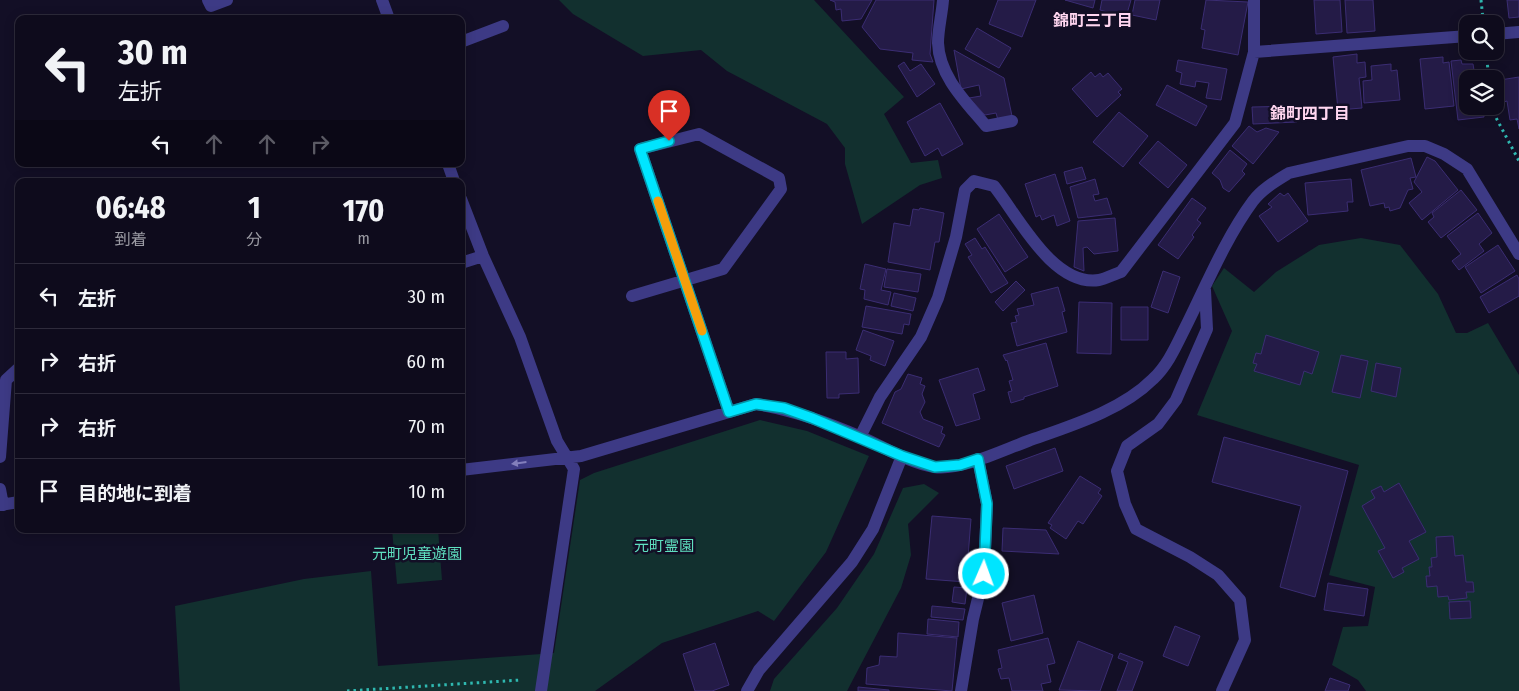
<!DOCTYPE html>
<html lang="ja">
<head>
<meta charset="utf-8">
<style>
	:root { --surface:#0e0b1c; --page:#171425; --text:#f1f3f6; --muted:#9b9ba3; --line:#2e2b3b }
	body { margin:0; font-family:"Fira Sans Condensed","Noto Sans JP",sans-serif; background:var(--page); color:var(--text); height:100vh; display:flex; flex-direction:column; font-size:19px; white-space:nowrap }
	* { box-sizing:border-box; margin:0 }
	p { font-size:16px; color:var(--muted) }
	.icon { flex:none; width:28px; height:28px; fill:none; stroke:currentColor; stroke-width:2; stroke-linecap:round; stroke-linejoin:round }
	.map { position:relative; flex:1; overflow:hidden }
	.details { position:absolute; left:15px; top:178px; width:450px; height:355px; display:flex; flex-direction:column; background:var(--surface); border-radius:10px; box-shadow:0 2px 12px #0003,0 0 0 1px var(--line) }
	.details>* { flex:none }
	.hud { position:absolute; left:15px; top:15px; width:450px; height:152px; border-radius:10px; box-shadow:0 2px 12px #0003,0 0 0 1px var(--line); background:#0e0b1c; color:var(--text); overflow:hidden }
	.tools { position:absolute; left:1459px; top:15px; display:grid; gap:10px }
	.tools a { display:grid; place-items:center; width:45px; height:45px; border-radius:10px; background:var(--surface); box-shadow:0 2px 12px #0003,0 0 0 1px var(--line); font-size:25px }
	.pin { position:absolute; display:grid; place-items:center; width:42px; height:42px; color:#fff; margin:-51px -21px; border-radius:50% 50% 50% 0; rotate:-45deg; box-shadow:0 0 5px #0007 }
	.pin .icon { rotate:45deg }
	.me { position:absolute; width:55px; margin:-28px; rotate:2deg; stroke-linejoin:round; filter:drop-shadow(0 0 4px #0008) }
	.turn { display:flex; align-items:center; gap:18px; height:105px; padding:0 20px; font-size:22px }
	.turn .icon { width:65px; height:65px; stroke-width:2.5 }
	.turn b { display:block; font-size:35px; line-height:42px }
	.lanes { display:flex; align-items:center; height:48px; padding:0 20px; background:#0003; justify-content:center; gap:25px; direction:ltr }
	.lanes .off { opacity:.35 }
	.eta { display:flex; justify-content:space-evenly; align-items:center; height:85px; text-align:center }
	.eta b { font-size:30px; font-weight:700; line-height:35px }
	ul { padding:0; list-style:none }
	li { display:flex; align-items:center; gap:15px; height:65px; padding:0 20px; border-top:1px solid var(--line) }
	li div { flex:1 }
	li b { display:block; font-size:19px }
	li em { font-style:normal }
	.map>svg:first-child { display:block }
	.green { fill:#12302f }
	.building { fill:#241b47; stroke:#3b2d73 }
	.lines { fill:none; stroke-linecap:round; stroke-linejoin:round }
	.path { stroke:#2fb8b0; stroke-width:3; stroke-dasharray:2.5 4; stroke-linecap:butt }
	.street { stroke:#3d3a85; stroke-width:12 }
	.oneway { fill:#837fbc }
	.route-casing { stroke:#0095a6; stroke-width:12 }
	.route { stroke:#00e5ff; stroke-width:9 }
	.slow { stroke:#f59e0b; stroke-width:9 }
	.labels { text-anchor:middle; stroke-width:5; stroke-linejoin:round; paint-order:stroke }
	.park-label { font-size:15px; fill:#5fe0c0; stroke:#130f26 }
	.neighbourhood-label { font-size:16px; font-weight:bold; fill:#ffd6f0; stroke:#130f26 }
</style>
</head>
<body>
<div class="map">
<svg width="1519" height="691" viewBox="0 0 1519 691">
	<rect width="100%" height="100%" fill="#130f26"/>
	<!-- green -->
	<path class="green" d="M559 0H814L904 97 884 114 911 163 938 160 942 178 920 185 862 224 845 164V148L827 124 727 71 701 50 643 56 573 14Z
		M1361 238 1400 245 1438 294 1456 333H1467L1488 323 1519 375V691H1366L1358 680 1332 665 1343 627 1368 626 1375 587 1329 575 1359 465 1197 415 1232 331 1212 286 1224 268 1254 292 1276 272 1319 245Z
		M760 420 807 431 869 456 826 552 774 621 758 611 662 643 595 691H180L175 606 304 579 371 571 378 666 554 653 580 480 594 473Z
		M924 484 939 493 908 524 911 555 901 588 847 691H770L774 679 837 608 874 554 903 488Z
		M392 529H438L442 580 397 584Z"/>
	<!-- building -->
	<path class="building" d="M830 0H872L861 19 842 21 841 9 836 10 835 2Z
		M876 0H934L930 54 933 62 912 60 913 53 880 49 862 27Z
		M998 0H1036L1022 37 989 24Z
		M1065 0H1095L1093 8Z
		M1102 0H1131L1126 17 1100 10Z
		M1135 0H1160L1156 20 1132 15Z
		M1206 0 1248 2 1238 55 1202 48 1205 30 1201 29Z
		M1314 0H1340L1342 32 1316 34Z
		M1345 0H1373L1375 31 1347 33Z
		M1507 0H1519V17L1509 18Z
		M977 28 1011 48 999 68 965 49Z
		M954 50 1004 78 1012 116 998 120 996 113 985 115 969 98 981 96 979 85 961 89Z
		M1357 54V63L1365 62 1366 77 1359 78 1362 108 1338 110 1333 57Z
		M1443 57V63L1449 62 1454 106 1425 109 1420 59Z
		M1178 60 1227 69 1221 100 1206 98 1209 83 1196 81 1195 87 1180 84 1182 73 1176 71Z
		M1461 60 1462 64H1473L1474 70H1479L1480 79H1468V106H1483L1484 117 1458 120 1451 61Z
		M904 62 910 71 921 64 935 84 917 97 898 66Z
		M1391 64V71L1397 70 1400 100 1364 103 1363 81 1372 80 1371 66Z
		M1091 72 1095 77 1100 73 1103 77 1108 73 1122 89 1118 92 1121 95 1097 117 1072 89Z
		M1519 77V129L1517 119 1510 120 1507 101 1504 102 1500 80Z
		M1167 85 1207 106 1196 126 1156 105Z
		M940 103 963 144 942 156 938 148 925 156 907 122Z
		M1297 106V122L1253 124 1252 107Z
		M1119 112 1148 136 1123 167 1093 142Z
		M1249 126 1257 132 1266 128 1279 132 1253 164 1232 146Z
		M1158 141 1187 165 1168 188 1139 163Z
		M1230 150 1247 164 1242 171 1245 174 1229 192 1223 188 1220 180 1212 173Z
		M1427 157 1435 161 1458 190 1422 220 1409 203 1422 192 1414 182Z
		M1411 158 1416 177 1410 178 1413 189 1408 190 1400 208 1390 211 1389 207 1385 208 1384 203 1370 206 1361 170Z
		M1082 167 1086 179 1067 184 1064 172Z
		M1055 174 1070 221 1057 226 1054 215 1042 220 1040 215 1036 217 1025 184Z
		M1095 179 1099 194 1093 195 1095 201 1107 198 1112 214 1078 218 1070 187Z
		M1351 179 1353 202H1347L1348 211 1308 215 1305 183Z
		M1461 190 1477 210 1441 238 1428 222 1434 217 1432 213Z
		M1280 193 1284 196 1288 193 1308 221 1278 242 1259 216 1272 207 1268 204Z
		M1192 198 1206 208 1197 220 1201 223 1192 235 1194 237 1178 259 1158 245Z
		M920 208 944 213 939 242H935L930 270 888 262 894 223 910 226 913 209 919 210Z
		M1478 213 1492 233 1479 244 1484 251 1459 270 1452 261 1461 254 1447 236Z
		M999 214 1028 257 1005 272 977 229Z
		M1115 218 1118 251 1094 254 1087 247 1083 248 1084 271 1074 267 1078 221Z
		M975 238 982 249 985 247 1008 283 991 293 968 257 972 255 965 244Z
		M1498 245 1515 271 1481 293 1465 267Z
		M865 264 886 269 881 290 891 292 888 305 864 299 865 290 860 289Z
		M887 269 921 274 918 292 884 287Z
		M1163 271 1180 277 1168 313 1151 307Z
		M1517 275 1519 279V296L1489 313 1480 297Z
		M1016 281 1025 290 1003 311 995 302Z
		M1058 287 1065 311 1062 312 1067 332 1017 346 1011 323 1017 322 1015 316 1019 315 1017 309 1034 305 1031 294Z
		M894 293 916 298 913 311 891 306Z
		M1079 302 1112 303 1111 354 1077 353Z
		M866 306 911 314 909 325 904 324 902 334 862 327Z
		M1121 307H1148V340H1121Z
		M863 330 894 341 885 366 870 360 871 356 856 350Z
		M1266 335 1319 352 1312 374 1304 371 1300 385 1254 371 1257 364 1253 363 1256 353 1261 354Z
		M1046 343 1058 386 1024 397V399L1011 403 1008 392 1012 391 1009 381 1013 380 1007 360 1006 361 1003 355Z
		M826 352H846V359L858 358 859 393 839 394V398H827Z
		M1341 355 1368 361 1360 398 1332 392Z
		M1376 363 1401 368 1396 397 1371 391Z
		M978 368 985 390 973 394 980 419 956 426 939 380Z
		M908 374 922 378 920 384 925 386 922 394 925 402 920 412 923 419 943 427 941 433 945 435 939 447 882 423 895 392 901 389Z
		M1224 437 1348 471 1315 597 1280 587 1301 506 1212 482Z
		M1055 448 1063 471 1014 489 1006 466Z
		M1080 476 1101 489 1098 493 1102 496 1083 524 1078 521 1066 539 1050 528 1052 525 1048 523Z
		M1399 483 1426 532 1409 541 1419 559 1402 568 1404 572 1393 578 1378 551 1385 548 1362 506 1375 498 1371 491 1381 486 1384 492Z
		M932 516 971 519 966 582 926 579Z
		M1003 528 1046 530 1059 554 1002 551Z
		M1453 536 1455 556 1463 555 1466 582H1473L1474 592H1466L1467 598 1449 600 1448 596 1438 597 1437 586 1427 587 1426 576H1430L1429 567H1432L1431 558 1437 557 1436 537Z
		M1328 583 1368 589 1364 616 1324 610Z
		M954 587 967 588 965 604 952 602Z
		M1034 595 1043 633 1011 641 1002 603Z
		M1470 601 1471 618 1450 619 1449 602Z
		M932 606 965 609 963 620 931 617Z
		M928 619 959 622 958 637 927 634Z
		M1175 626 1200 636 1188 666 1163 656Z
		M898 633 957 638 952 691 866 684 867 668 879 665 880 656 897 657Z
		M1048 638 1055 663 1047 665 1051 682 1041 684 1043 691H1012L1009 678 1001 679 998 669 1002 668 998 650Z
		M1078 641 1113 655 1100 691 1059 690Z
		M715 643 729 685 712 691H695L683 654Z
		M1120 653 1143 662 1132 691H1117L1128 662 1118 658Z
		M1330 678 1350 685 1348 691H1325Z
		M858 687 889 690V691H858Z"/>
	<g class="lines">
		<!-- path -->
		<path class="path" d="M1481 0 1483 19
			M1486 52 1489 79
			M1492 106 1493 112 1519 161
			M347 691 521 680"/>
		<!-- street -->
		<path class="street" d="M208 0 211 6 227 0
			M382 0 389 19
			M943 0C942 14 938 29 938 43 939 76 966 102 986 126L1012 121
			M1495 34 1519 32
			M461 42 503 26
			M1254 52 1468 36
			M448 164 454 181
			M461 199 483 256 520 337 557 441 574 469 541 691
			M461 263 483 256
			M1205 290 1207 329 1176 400 1158 424 1127 446 1117 471 1125 504 1136 529 1190 557 1218 575 1240 600 1245 640 1222 691
			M632 296 723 269 781 189 779 178 699 134 640 149 729 412
			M860 437 880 397 921 337 938 298 956 237 965 190 974 181 994 186C1018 216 1053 287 1099 280 1106 279 1114 274 1121 272L1235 123 1254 52V0
			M0 457 6 380 19 368
			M461 470 581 456 756 404C793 410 827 422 861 437 884 447 909 463 934 467 961 471 1003 450 1028 441 1070 426 1121 411 1153 379 1168 365 1176 346 1185 328 1206 286 1225 239 1253 201 1262 189 1276 181 1289 173L1408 146H1425L1444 154 1467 169 1519 254
			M0 489 3 505
			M0 505 19 502
			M747 691 759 670 852 562 873 529 902 456
			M961 691 973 619 984 574 987 504 978 459"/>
	</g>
	<!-- one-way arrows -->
	<defs><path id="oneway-solid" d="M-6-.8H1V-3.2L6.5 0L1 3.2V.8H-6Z" transform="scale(1.25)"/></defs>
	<use class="oneway" href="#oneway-solid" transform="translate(519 463) rotate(173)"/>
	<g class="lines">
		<defs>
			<path id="route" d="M669 141 640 149 729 412 756 404 784 408 812 418 902 456 935 467 960 465 978 459 987 504 984 574"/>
		</defs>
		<!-- route casing -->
		<use href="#route" class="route-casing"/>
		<!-- route -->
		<use href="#route" class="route"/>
		<!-- slow -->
		<path class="slow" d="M658 201 702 331"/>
	</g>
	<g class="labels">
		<!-- park labels -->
		<g class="park-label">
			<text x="664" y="551">元町霊園</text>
			<text x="417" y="559">元町児童遊園</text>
		</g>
		<!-- neighbourhood labels -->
		<g class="neighbourhood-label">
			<text x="1093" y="26">錦町三丁目</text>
			<text x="1310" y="119">錦町四丁目</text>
		</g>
	</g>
</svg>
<div class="tools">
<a><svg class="icon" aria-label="search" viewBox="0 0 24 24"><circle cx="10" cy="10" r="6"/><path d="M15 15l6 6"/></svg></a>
<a><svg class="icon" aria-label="layers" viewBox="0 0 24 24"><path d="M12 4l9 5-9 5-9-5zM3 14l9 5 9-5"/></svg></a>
</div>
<div class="pin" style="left:669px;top:141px;background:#d93025"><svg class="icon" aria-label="arrive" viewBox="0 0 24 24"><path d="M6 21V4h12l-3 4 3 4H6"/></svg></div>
<svg class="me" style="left:984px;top:574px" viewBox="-20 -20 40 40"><circle r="17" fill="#00e5ff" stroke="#fff" stroke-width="3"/><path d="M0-11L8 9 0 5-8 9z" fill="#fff"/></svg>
<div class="hud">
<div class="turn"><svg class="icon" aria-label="left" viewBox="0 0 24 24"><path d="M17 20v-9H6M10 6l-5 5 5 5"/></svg><div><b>30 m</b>左折</div></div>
<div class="lanes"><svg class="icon" aria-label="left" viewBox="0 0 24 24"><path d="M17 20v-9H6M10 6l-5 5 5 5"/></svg><svg class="icon off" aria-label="ahead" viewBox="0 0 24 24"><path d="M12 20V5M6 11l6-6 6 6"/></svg><svg class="icon off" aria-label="ahead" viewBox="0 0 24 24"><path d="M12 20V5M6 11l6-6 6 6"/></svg><svg class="icon off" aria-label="right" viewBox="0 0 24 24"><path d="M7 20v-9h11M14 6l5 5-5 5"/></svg></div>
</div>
<section class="details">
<div class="eta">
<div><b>06:48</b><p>到着</p></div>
<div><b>1</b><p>分</p></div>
<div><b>170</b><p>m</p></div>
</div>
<ul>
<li><svg class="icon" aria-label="left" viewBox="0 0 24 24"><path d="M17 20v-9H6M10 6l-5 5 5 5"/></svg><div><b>左折</b></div><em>30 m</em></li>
<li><svg class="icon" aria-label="right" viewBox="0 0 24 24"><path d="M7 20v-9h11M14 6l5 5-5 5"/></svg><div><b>右折</b></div><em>60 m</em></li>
<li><svg class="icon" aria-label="right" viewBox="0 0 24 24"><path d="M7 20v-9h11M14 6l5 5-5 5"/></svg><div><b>右折</b></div><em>70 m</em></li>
<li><svg class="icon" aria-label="arrive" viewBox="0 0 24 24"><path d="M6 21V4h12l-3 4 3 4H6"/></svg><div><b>目的地に到着</b></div><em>10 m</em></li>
</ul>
</section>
</div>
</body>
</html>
